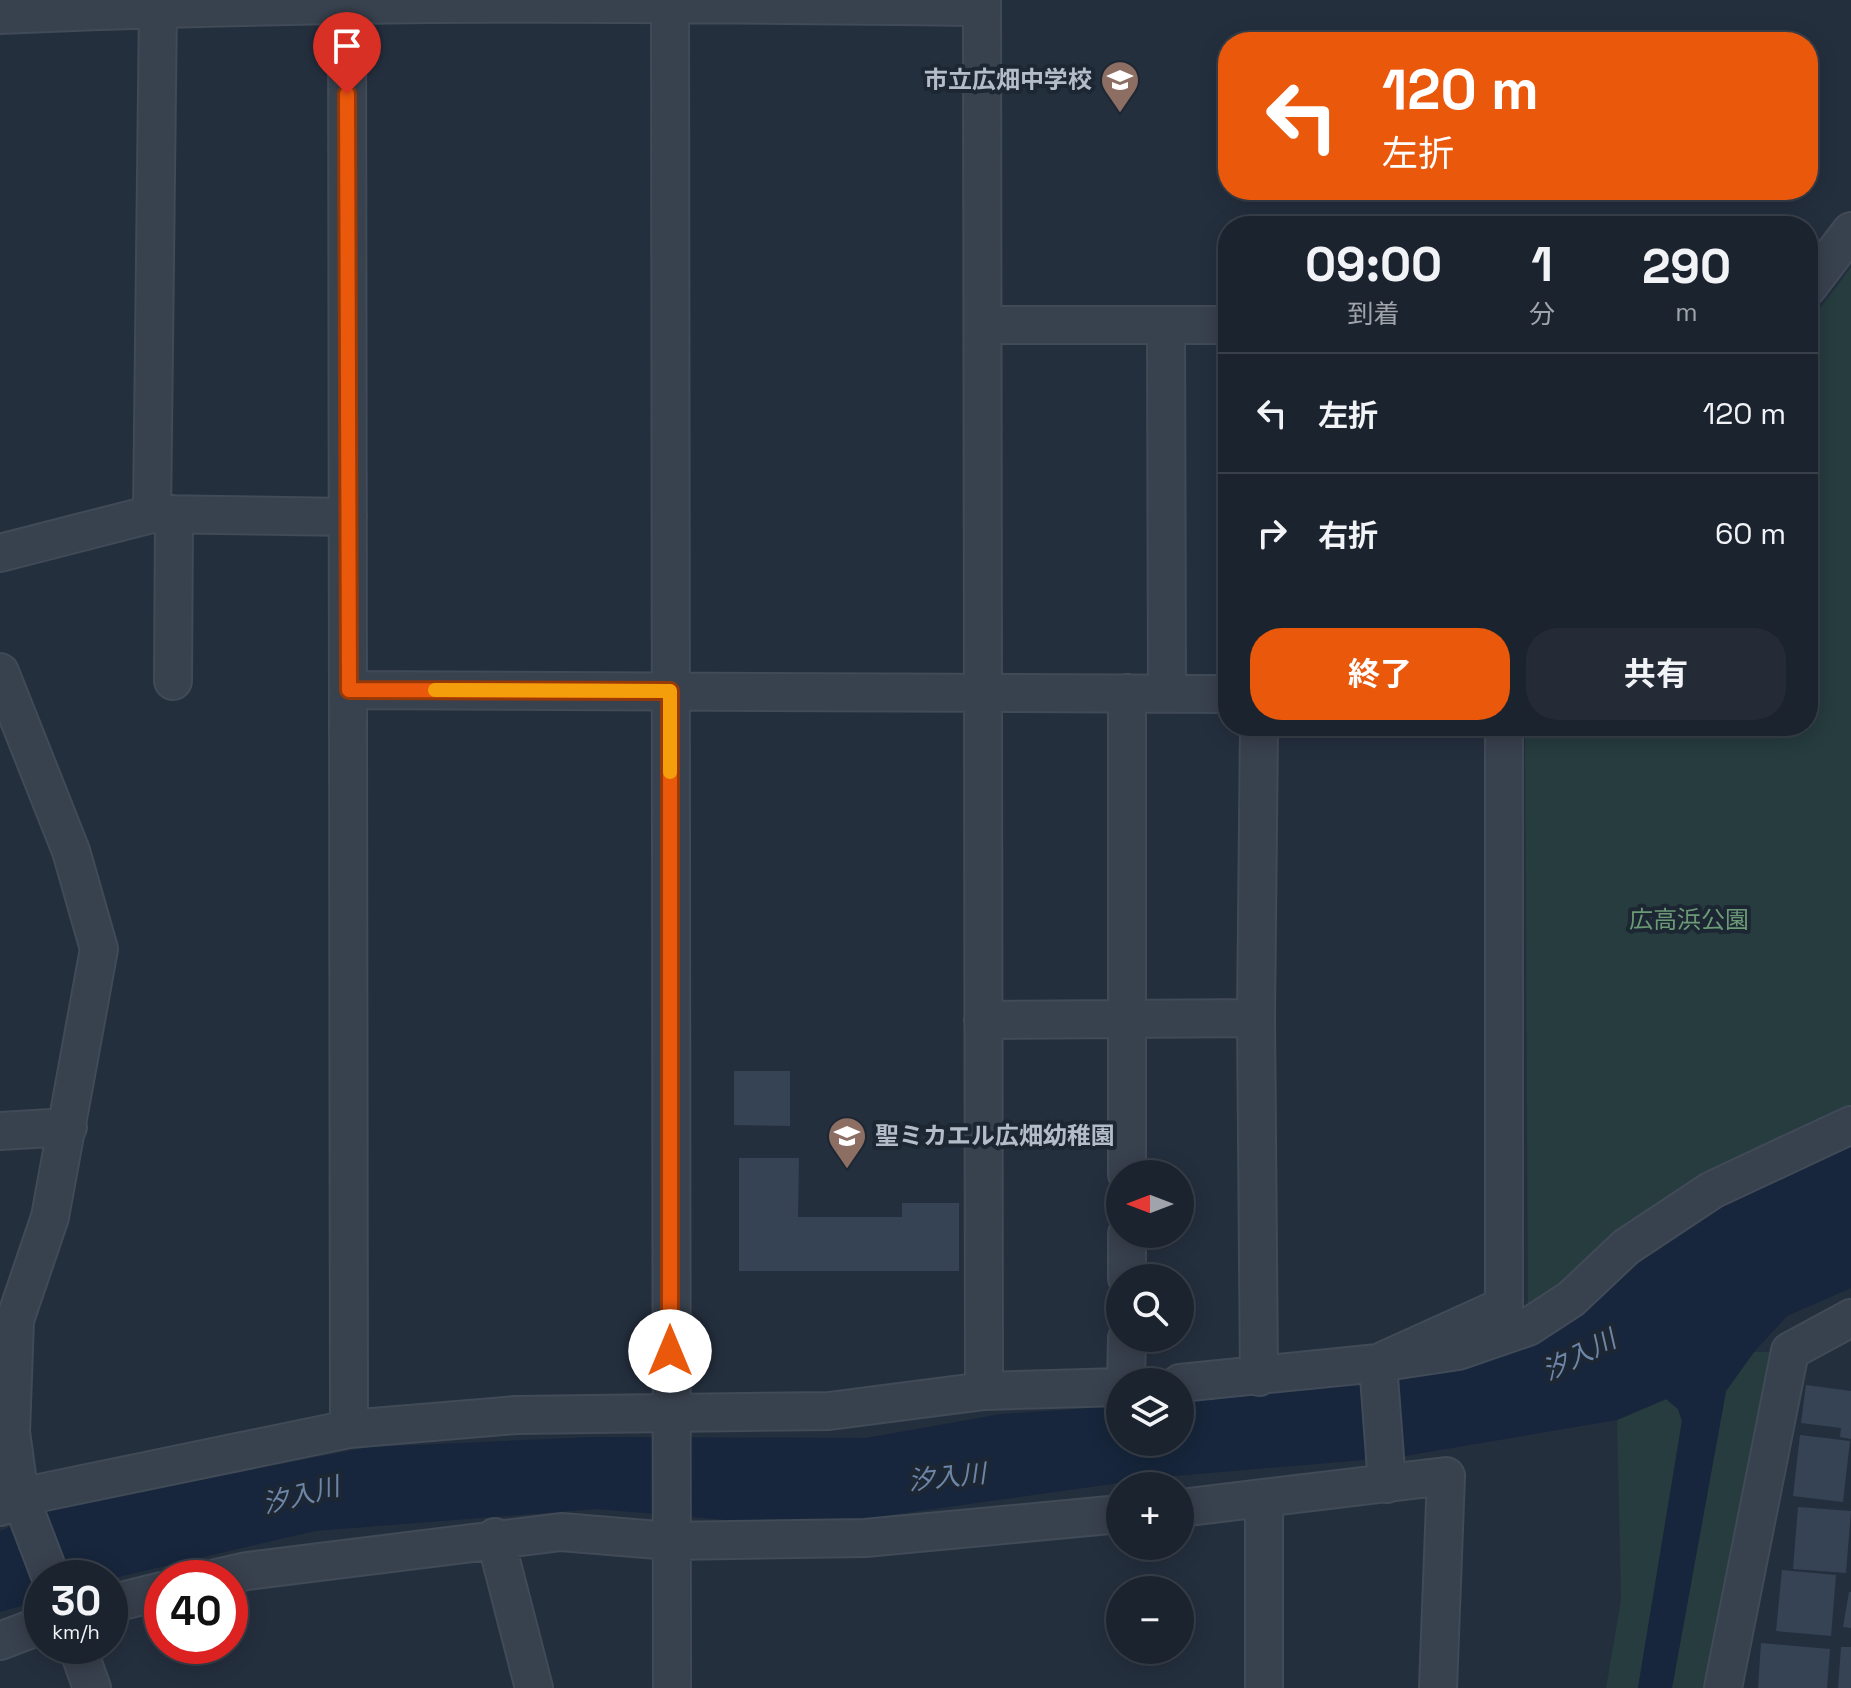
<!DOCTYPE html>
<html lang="ja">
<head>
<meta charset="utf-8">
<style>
	:root { --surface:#1b232e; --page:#242b36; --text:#f1f3f6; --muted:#a0a4aa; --line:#39404a; --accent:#ea580c }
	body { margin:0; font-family:"Space Grotesk","Noto Sans JP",sans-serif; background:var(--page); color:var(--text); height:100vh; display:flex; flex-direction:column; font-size:30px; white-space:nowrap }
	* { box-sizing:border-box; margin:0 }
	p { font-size:26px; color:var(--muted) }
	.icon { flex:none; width:44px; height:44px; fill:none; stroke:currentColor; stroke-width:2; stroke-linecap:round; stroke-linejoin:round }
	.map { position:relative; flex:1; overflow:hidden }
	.panel { position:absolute; left:1218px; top:216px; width:600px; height:520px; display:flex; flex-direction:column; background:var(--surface); border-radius:32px; box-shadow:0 4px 20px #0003,0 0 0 2px var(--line) }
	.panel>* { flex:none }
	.top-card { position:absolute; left:1218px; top:32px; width:600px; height:168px; border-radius:32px; box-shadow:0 4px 20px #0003,0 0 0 2px var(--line); background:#ea580c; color:#fff; overflow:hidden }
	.needle { width:52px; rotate:270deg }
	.buttons { position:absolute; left:1106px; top:1160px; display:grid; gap:16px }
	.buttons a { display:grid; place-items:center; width:88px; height:88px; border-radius:50%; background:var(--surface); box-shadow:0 4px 20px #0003,0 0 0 2px var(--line); font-size:40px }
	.speed { position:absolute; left:24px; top:1560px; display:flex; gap:16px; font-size:40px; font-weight:700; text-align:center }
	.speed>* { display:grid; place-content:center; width:104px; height:104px; border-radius:50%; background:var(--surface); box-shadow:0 4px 20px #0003,0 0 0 2px var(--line); line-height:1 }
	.speed small { font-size:20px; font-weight:400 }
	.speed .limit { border:12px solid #d22; background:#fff; color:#111 }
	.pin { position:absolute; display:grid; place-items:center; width:68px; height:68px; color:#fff; margin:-82px -34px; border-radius:50% 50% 50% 0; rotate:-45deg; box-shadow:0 0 8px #0007 }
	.pin .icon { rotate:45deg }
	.me { position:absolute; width:88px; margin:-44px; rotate:0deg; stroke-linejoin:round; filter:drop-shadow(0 0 6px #0008) }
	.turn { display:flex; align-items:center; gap:28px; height:168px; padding:0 32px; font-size:36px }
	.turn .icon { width:104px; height:104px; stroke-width:2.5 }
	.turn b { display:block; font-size:56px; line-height:68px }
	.eta { display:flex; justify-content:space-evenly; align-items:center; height:136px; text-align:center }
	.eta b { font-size:48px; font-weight:700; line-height:56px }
	.primary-button { display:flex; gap:16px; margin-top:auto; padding:16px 32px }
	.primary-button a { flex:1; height:92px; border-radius:32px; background:var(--accent); color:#fff; font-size:32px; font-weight:700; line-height:92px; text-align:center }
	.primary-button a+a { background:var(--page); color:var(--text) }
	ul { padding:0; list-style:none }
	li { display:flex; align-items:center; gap:24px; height:120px; padding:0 32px; border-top:2px solid var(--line) }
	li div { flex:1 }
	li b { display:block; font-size:30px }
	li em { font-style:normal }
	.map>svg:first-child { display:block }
	.green { fill:#263c3f }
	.water { fill:#17263c }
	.building { fill:#364354 }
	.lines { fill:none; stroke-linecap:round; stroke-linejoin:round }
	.minor-casing { stroke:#414a57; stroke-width:40 }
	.minor { stroke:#38414e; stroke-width:36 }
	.route-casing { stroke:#983908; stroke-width:20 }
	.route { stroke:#ea580c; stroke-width:14 }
	.slow { stroke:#f59e0b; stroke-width:14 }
	.labels { text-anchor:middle; stroke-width:8; stroke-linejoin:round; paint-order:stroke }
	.poi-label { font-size:24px; font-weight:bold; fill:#b4bcc9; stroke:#1d2633; text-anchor:end }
	.park-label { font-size:24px; fill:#6b9a76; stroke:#1d2633 }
	.water-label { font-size:26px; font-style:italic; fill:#6d86a8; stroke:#1d2633 }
</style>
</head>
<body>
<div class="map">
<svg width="1851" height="1688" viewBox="0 0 1851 1688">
	<rect width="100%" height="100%" fill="#242f3e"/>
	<!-- green -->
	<path class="green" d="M1851 267V1113L1528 1321 1525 726H1808V325Z
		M1754 1352H1770L1761 1420 1706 1688H1672L1726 1391Z
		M1667 1399 1678 1409 1682 1421 1638 1688H1606L1621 1600 1617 1420Z"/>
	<!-- water -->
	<path class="water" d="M1851 1135V1288L1787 1316 1754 1352 1726 1391 1672 1688H1638L1682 1421 1678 1409 1666 1399 1617 1420 1399 1457 1162 1477 848 1521H738L596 1509 315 1531 110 1579 42 1578V1600L0 1612V1531L55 1508 369 1447 593 1437 866 1438 1001 1414 1120 1406V1442H1180V1402L1419 1371 1509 1354 1569 1320 1586 1301 1704 1208Z"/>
	<!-- building -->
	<path class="building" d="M734 1071H790V1126L734 1125Z
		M739 1158H799L798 1217H902V1203H959V1271H739Z
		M1806 1385 1851 1391V1439L1840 1437 1841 1428 1801 1423Z
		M1800 1435 1850 1441 1843 1502 1793 1496Z
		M1798 1507 1851 1511 1846 1573 1793 1569Z
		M1782 1570 1836 1575 1831 1636 1776 1631Z
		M1849 1592H1851V1628L1843 1627Z
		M1761 1643 1830 1649 1827 1688H1758Z
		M1841 1647H1851V1688H1838Z"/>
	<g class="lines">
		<defs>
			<path id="minor" d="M347 0 349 1429
				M670 0 672 1688
				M982 0 984 1391
				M0 15C327 0 655 3 982 7
				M1808 287 1851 231
				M985 325H1228
				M1166 325 1167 693
				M152 514 158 5 155 0
				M0 553 152 514 348 517
				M0 672 71 851 99 949 50 1217 15 1320 11 1432 20 1497 51 1578
				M173 681 174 514
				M349 690 1228 694
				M1127 693V1174
				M983 1020 1256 1018
				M0 1131 68 1127
				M1127 1278V1234
				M1259 1377 1256 1018 1259 726
				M1126 1382 1127 1338
				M1180 1383 1378 1363 1504 1306V726
				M1387 1484 1378 1363 1458 1351 1528 1327 1571 1299 1626 1247 1712 1190 1851 1125
				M1264 1500V1688
				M0 1507 20 1497 349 1429 516 1415 829 1411 984 1391 1120 1387
				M1180 1508 1446 1476 1438 1688
				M495 1537 534 1688
				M216 1578 247 1571 561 1532 670 1541 865 1538 1120 1514
				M110 1604 162 1591
				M0 1641 42 1625
				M77 1646 92 1688
				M1723 1688 1790 1351 1851 1318"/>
		</defs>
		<!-- minor casing -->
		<use href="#minor" class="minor-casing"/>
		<!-- minor -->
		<use href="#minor" class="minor"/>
	</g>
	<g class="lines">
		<defs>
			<path id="route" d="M347 94 349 690 670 691V1351"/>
		</defs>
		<!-- route casing -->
		<use href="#route" class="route-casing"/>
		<!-- route -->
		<use href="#route" class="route"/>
		<!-- slow -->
		<path class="slow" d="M435 690 670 691V772"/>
	</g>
	<!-- icons -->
	<defs>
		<symbol id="school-pin" viewBox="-11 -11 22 30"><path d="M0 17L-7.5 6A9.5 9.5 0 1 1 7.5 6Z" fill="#8d6e63" stroke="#1d2633"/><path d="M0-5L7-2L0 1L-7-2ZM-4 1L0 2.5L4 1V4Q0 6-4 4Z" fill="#fff"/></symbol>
	</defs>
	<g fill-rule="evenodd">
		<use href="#school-pin" x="1098" y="58" width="44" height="60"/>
		<use href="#school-pin" x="825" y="1114" width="44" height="60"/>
	</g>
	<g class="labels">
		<!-- poi labels -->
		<g class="poi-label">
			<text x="1092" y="88">市立広畑中学校</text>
			<text x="875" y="1144" text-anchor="start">聖ミカエル広畑幼稚園</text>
		</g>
		<!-- park labels -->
		<g class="park-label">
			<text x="1689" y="928">広高浜公園</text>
		</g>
		<!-- water labels -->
		<g class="water-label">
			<text transform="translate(1579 1355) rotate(-27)" y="9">汐入川</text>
			<text transform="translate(947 1477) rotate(-6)" y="9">汐入川</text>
			<text transform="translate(301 1495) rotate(-14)" y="9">汐入川</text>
		</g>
	</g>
</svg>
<div class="buttons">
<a><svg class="needle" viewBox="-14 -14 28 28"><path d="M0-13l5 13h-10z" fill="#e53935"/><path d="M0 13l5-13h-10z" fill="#a0a4aa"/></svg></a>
<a><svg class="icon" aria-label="search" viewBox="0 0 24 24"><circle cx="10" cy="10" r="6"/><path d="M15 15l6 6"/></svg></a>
<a><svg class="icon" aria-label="layers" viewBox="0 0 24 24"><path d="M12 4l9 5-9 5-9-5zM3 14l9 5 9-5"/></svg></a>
<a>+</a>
<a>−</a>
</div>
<div class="speed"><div>30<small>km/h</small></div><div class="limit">40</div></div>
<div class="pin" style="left:347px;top:94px;background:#d93025"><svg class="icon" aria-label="arrive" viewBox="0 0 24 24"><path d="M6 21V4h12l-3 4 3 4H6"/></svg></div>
<svg class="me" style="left:670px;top:1351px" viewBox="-20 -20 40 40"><circle r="19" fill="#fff"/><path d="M0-13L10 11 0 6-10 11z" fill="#ea580c"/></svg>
<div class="top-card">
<div class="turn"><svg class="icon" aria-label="left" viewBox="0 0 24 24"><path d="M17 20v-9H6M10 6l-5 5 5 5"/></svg><div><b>120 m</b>左折</div></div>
</div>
<section class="panel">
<div class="eta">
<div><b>09:00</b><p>到着</p></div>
<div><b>1</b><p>分</p></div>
<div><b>290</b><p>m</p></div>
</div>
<ul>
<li><svg class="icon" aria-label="left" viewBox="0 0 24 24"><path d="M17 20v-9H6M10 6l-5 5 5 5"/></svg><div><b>左折</b></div><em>120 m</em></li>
<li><svg class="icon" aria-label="right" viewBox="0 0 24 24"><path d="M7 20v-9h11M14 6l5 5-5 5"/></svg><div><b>右折</b></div><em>60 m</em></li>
</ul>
<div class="primary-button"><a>終了</a><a>共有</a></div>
</section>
</div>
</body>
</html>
